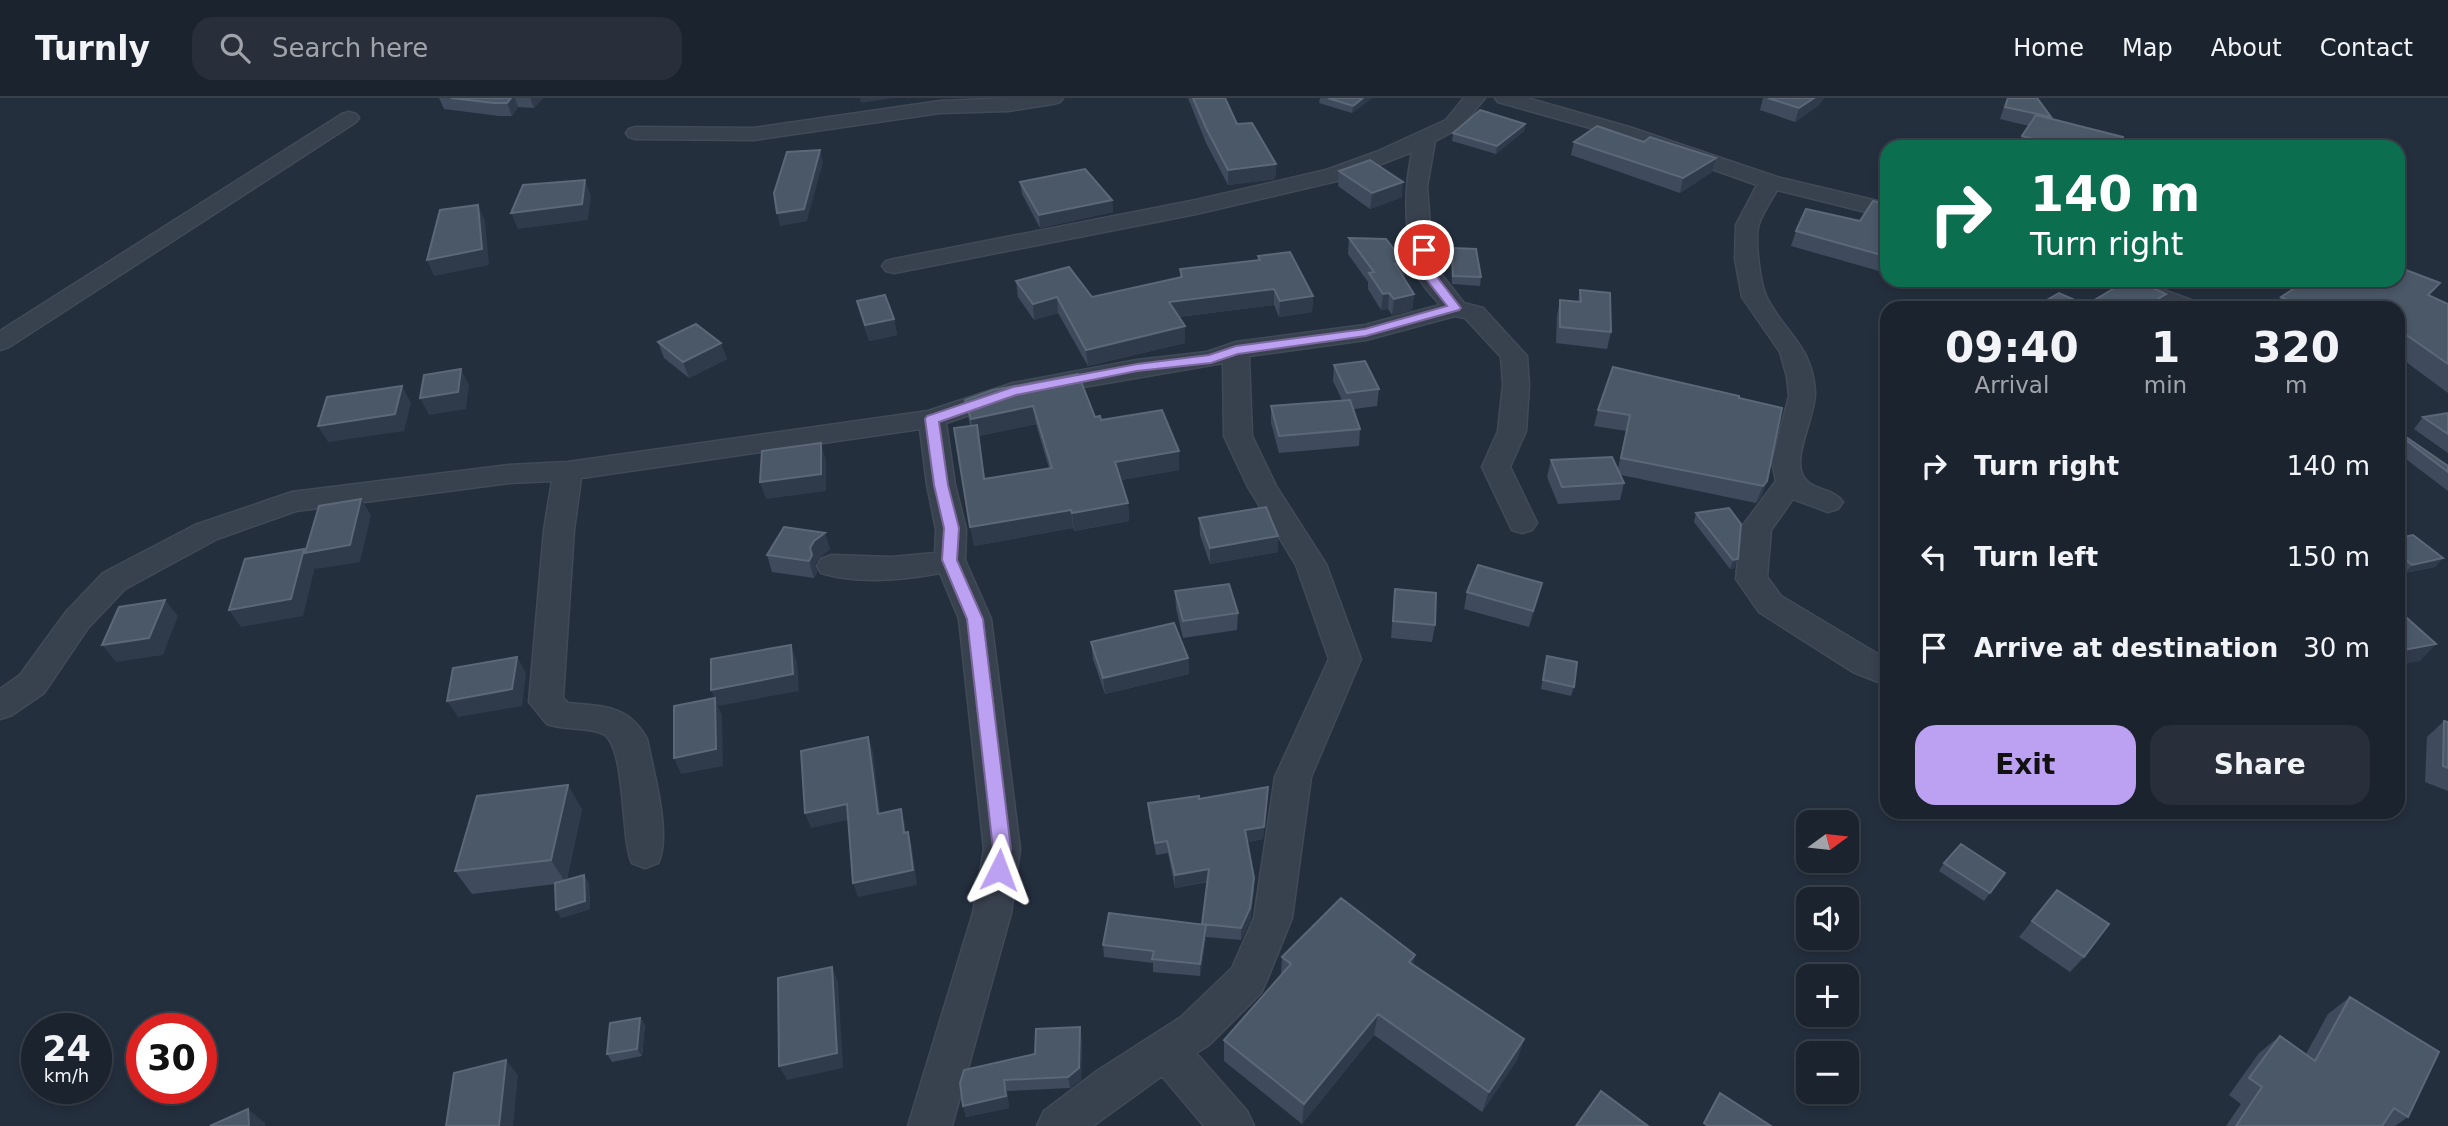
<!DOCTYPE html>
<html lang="en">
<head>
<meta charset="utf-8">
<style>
	:root { --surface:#1b232e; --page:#282f3a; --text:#f1f3f6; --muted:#a0a4aa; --line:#39404a; --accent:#bca0f2 }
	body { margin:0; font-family:"DejaVu Sans",sans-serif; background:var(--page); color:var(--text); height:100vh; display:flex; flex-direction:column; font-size:26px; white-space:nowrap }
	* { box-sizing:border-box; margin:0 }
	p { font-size:23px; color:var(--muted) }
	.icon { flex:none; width:38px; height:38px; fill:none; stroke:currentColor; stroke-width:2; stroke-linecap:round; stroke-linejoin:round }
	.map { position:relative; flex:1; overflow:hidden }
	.details { position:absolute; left:1880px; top:203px; width:525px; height:518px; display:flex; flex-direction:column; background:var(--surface); border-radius:21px; box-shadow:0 4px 10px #0003,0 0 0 2px var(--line) }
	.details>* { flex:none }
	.banner { position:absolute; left:1880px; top:42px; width:525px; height:147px; border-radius:21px; box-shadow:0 4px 10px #0003,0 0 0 2px var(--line); background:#0b6e4f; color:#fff; overflow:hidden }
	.needle { width:46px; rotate:75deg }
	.controls { position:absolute; left:1796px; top:712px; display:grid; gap:14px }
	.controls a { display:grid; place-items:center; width:63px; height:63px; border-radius:14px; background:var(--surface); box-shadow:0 4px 10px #0003,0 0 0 2px var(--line); font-size:35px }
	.speed { position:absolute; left:21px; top:915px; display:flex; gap:14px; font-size:35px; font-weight:700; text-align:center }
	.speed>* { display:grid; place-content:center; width:91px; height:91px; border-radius:50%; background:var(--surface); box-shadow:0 4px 10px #0003,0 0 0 2px var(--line); line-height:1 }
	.speed small { font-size:18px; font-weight:400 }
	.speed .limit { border:10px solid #d22; background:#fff; color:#111 }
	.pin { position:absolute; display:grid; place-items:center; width:60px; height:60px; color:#fff; margin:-30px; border:4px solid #fff; border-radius:50%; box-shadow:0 2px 7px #0007 }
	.me { position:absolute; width:77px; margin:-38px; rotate:3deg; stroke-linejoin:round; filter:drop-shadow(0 0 5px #0008) }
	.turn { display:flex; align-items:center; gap:24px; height:147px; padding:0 35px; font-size:32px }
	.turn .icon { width:91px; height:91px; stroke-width:2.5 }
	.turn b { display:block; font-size:49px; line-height:60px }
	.eta { display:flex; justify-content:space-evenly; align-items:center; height:119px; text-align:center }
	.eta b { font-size:42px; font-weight:700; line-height:49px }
	.cta { display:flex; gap:14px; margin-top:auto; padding:14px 35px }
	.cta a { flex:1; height:80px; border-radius:21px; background:var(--accent); color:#111; font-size:28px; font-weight:700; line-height:80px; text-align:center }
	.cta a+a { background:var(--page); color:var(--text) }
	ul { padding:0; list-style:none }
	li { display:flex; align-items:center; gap:21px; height:91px; padding:0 35px }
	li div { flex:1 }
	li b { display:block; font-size:26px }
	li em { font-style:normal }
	header { display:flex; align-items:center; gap:42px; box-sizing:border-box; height:98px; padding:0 35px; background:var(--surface); border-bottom:2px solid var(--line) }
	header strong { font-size:33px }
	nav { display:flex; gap:38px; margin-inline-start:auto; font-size:24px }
	.search { width:490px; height:63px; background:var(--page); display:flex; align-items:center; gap:18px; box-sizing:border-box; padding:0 24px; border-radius:21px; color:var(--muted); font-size:26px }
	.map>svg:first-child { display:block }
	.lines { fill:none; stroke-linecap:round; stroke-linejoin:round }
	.minor-casing { stroke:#414a57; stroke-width:3 }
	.minor { fill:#38414e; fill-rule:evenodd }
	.wall { fill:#3f4b5c; fill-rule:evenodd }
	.shaded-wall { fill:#2f3b4b }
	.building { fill:#4b5868; stroke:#5c6777; stroke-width:2 }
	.route { fill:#bca0f2; stroke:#7a689d; stroke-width:2 }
</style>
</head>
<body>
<header>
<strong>Turnly</strong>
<div class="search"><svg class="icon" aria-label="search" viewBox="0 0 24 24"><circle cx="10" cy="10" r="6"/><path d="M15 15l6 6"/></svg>Search here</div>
<nav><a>Home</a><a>Map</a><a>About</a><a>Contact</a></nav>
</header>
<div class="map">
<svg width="2448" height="1028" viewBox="0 0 2448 1028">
	<rect width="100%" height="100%" fill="#242f3e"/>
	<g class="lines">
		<defs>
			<path id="minor" d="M1014 0H1063L1060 4 1053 6 1008 13 940 15 754 42 636 41 629 39 626 35 629 31 636 29 754 30 940 3Z
				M1464 0H1485L1460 30 1435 43 1427 89 1430 127 1441 176 1464 205 1483 210 1527 258 1529 287 1526 333 1510 369 1537 425 1532 432 1522 435 1512 432 1482 369 1498 333 1503 287 1501 259 1465 220 1455 218 1366 242 1249 258 1252 338 1276 388 1326 466 1361 561 1311 679 1292 820 1267 882 1261 895 1209 947 1196 955 1247 1013 1254 1028H1204L1162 978 1093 1028H1037L1044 1013 1097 973 1181 919 1232 870 1254 820 1275 679 1329 561 1296 467 1248 389 1224 338 1223 265 1019 300 946 325 955 387 966 431 965 462 991 521 1020 751 1011 815 952 1028H908L973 815 984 751 959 521 940 475C903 482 858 486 821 475L817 468 821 461 832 457 891 459 935 455 936 431 927 387 920 331 581 380 574 432 563 600 568 605C603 609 628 606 647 641 653 673 672 737 658 765L645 770 632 765C620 741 627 643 601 635 584 629 565 632 547 626L529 604 544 432 552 383 509 385 296 413 217 441 125 491 88 530 44 595 12 617 0 621V591L20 577 66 514 103 475 195 427 292 394 509 367 568 364 928 313 1013 285 1137 262 1207 254 1236 244 1365 227 1440 207C1432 197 1420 186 1417 175 1404 136 1404 93 1412 54L1341 82 1196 116 894 175 886 173 882 168 886 163 894 161 1196 102 1326 72 1376 54 1446 22Z
				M1495 0H1527L1629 29 1777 79 1886 105V119L1777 92C1771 103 1763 114 1759 126 1754 140 1760 186 1767 200 1786 237 1812 247 1815 294 1816 317 1792 358 1803 378 1811 393 1834 390 1843 404L1838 411 1828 414 1793 401 1771 432 1767 479 1781 498 1886 561V587L1853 574 1759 514 1736 481 1741 430 1776 383 1772 364 1789 298 1787 279 1780 254 1742 199 1735 161 1736 127 1757 87 1615 37 1498 4Z
				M349 14 356 16 359 20 356 24 9 249 0 252V233L342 16Z
				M2103 182H2137L2199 205 2202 210H2167L2107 187Z"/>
		</defs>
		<!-- minor casing -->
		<use href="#minor" class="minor-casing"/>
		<!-- minor -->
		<use href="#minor" class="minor"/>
	</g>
	<!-- wall -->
	<path class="wall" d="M439 0H543L534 10 518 9 512 18H499L444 11Z
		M1188 0H1225L1237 26 1276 66 1275 81 1228 87 1206 45Z
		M1320 0H1372L1352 15 1319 5Z
		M1763 0H1824L1819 7 1795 24 1760 12Z
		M2007 0H2037L2051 19 2050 21 2120 49H2017L2022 38 2029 28 2000 21Z
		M1525 26 1524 33 1496 56 1452 43 1453 35Z
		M1574 44H1644L1716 60 1712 74 1680 95 1571 57Z
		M1339 73 1402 99 1370 111 1338 88Z
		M1020 84 1112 102 1113 114 1040 130 1022 96Z
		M1886 106V161L1879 173 1791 148 1796 133 1860 123Z
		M1349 140 1406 167 1404 181 1414 196 1412 212 1392 217 1388 211 1381 212 1368 191V184L1348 156Z
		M1452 150 1481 179 1480 188 1452 186 1451 158Z
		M1258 158 1313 198 1312 214 1279 219 1274 207 1179 219 1185 245 1088 268 1058 215 1034 222 1018 199 1016 183 1092 199 1180 180V171L1258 162Z
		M2147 182H2158L2156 186Z
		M1580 192 1611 234 1607 251 1556 245 1557 218 1560 202 1578 204Z
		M2430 198 2448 206V295L2398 258V210H2274L2281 199Z
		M857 203 894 221 897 237 869 243Z
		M658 244 727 261 689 280 664 260Z
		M1334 267 1379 291 1377 308 1354 311 1360 331 1359 348 1279 355 1271 325V308L1342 302 1333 283Z
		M1739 300 1767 383 1761 399 1756 405 1621 377 1624 385 1620 402 1558 406 1547 379 1551 362 1618 371 1626 333 1594 328 1598 312Z
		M965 302 1095 319 1179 353V372L1121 382 1128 405 1129 423 1074 433 1073 430 974 448 970 328ZM1036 326 1049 370 985 381 979 338Z
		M2448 315V355L2414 331 2423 319Z
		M2398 324 2406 339 2448 368V393L2398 355Z
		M1696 415 1738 461 1734 470 1730 471 1694 424Z
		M1199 420 1278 438V454L1210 466 1200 437Z
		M2398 440 2443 460 2435 469 2405 475 2398 469Z
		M830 451 819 460 815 466 817 474 814 480 772 474 767 457Z
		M1395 491 1435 527 1432 544 1391 540Z
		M1175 493 1238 515 1237 532 1183 540 1176 510Z
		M1467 494 1538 501 1529 529 1464 511Z
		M1091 544 1188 560 1189 576 1105 596 1093 561Z
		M1547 558 1574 589 1571 598 1541 591Z
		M2444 623 2448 624V693L2425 684 2427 639Z
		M1199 701 1267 702 1263 741 1247 744 1254 792 1250 823 1241 842 1206 839 1200 878 1153 874V865L1104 859 1103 847 1202 826 1208 784 1175 790 1168 755 1156 757 1149 718 1148 705Z
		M582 711 567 781 589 785 590 811 561 820 555 786 472 796 455 773Z
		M1944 765 2005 775 1984 803 1939 773Z
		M2057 792 2084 859 2070 874 2019 839Z
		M1415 857 1413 867 1524 941 1517 962 1482 1014 1374 937 1302 1026 1224 963V942L1281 877 1282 859Z
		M2350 899 2408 1019 2395 1028H2226L2241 1006 2229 997 2259 955 2280 938 2306 956 2328 916Z
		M640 920 645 927 642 958 612 964 607 956Z
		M1082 940 1081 982 1070 990 1007 993 1009 1010 966 1019 963 1008 1035 956Z"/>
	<!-- shaded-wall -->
	<path class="shaded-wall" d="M511 0H515L518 9 512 18 507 5Z
		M530 0H543L534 10Z
		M860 0H893L861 5Z
		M1363 0H1372L1352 15 1353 8Z
		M1814 0H1824L1819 7 1795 24 1799 10Z
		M1525 26 1524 33 1496 56 1497 48Z
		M820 52 823 64 807 123 780 128 777 115Z
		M1716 60 1712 74 1680 95 1683 80Z
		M1276 66 1275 81 1228 87V72Z
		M585 82 591 98 588 122 518 131 511 115Z
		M1403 84 1402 99 1370 111 1372 95Z
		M1112 102 1113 114 1040 130 1039 117Z
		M478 107 485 123 489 167 434 178 427 162Z
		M1886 156V161L1879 173Z
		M1274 191V207L1169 220V204Z
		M1389 195 1388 211 1381 212 1383 196Z
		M1414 196 1412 212 1392 217 1394 201Z
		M2166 196 2158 210H2143Z
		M1313 198 1312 214 1279 219 1280 203Z
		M1057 199 1058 215 1034 222 1033 206Z
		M894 221 897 237 869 243 865 227Z
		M1185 228V245L1088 268 1086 252Z
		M721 245 727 261 689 280 683 264Z
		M461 271 469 287 466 311 429 317 420 300Z
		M402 288 411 305 404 333 328 344 318 328Z
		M1033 308 1036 326 974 339 971 321Z
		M821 345 826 362V393L766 401 760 384Z
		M1179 353V372L1117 383 1115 364Z
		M1767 383 1761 399 1756 405 1763 388Z
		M361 401 371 417 360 464 316 471 315 469 303 518 241 529 229 512 304 451 307 454Z
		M1128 405 1129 423 1074 433 1072 415Z
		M1071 412 1073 430 974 448 970 429Z
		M825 435 830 451 819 460 815 466 817 474 814 480 809 463 810 450 814 443Z
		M1278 438V454L1210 466V450Z
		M2443 460 2435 469 2405 475 2412 467Z
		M1738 461 1734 470 1730 471 1733 462Z
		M1542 485 1538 501 1529 529 1533 513Z
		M165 502 178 518 163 557 116 564 102 547Z
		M2436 546 2420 563 2398 567V553Z
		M791 547 797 564 799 593 718 608 722 617 723 668 681 676 674 660 715 601 711 592Z
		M517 559 526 575 522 608 458 619 447 603Z
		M1188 560 1189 576 1105 596 1103 580Z
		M868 639 873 654 882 731 878 716Z
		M568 687 582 711 566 785 551 762Z
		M1268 689 1263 741 1245 745V732Z
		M847 706 852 721 811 730 805 715Z
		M901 711 905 726 908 750 904 735Z
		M908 734 912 749 917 787 858 799 853 785Z
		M1209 771V783L1175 790V777Z
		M584 777 589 785 590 811 561 820 556 812Z
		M1254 780 1250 823 1241 842V830Z
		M1206 827V840L1200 878V866Z
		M1415 857 1411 879 1409 864Z
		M832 869 838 884 843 970 787 982 779 968Z
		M1378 916 1374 937 1302 1026 1304 1006Z
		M640 920 645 927 642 958 637 951Z
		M1080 929 1082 940 1081 982 1070 990 1068 979Z
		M1524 941 1517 962 1482 1014 1489 994Z
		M506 962 518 977 513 1028H499Z
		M1004 982 1007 993 1009 1010 966 1019 963 1008Z
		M248 1011 265 1025V1028H249Z"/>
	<!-- building -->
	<path class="building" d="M451 0H511L507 5H494Z
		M1193 0H1225L1237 26 1252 25 1276 66 1228 72 1206 30Z
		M1328 0H1363L1353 8Z
		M1768 0H1814L1799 10Z
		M2008 0H2037L2051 19 2005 9Z
		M1480 12 1525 26 1497 48 1453 35Z
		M2036 17 2123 39 2120 49H2063L2022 38Z
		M1597 28 1644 44 1650 39 1716 60 1683 80 1574 44Z
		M820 52 804 111 777 115 774 95 787 54Z
		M1370 62 1403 84 1372 95 1339 73Z
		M1085 71 1112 102 1039 117 1020 84Z
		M585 82 582 106 511 115 523 87Z
		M1873 103 1886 106V156L1885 158 1796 133 1806 111 1860 123Z
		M478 107 482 151 427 162 440 112Z
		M1349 140 1386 141 1406 167 1395 166 1414 196 1394 201 1389 195 1383 196 1369 175 1374 174Z
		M1452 150 1476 151 1481 179 1453 178Z
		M1290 154 1313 198 1280 203 1274 191 1169 204 1185 228 1086 252 1057 199 1033 206 1016 183 1069 169 1092 199 1182 179 1180 171 1260 162 1258 158Z
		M2398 169 2440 185 2428 197 2448 206V266L2398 231V210H2306L2281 199 2307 182H2398Z
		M2128 182H2144L2154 186 2151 189 2166 196 2143 210H2033L2059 195 2086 207Z
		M1580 192 1610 195 1611 234 1560 229V202L1581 204Z
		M885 197 894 221 865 227 857 203Z
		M696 226 721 245 683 264 658 244Z
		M1365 263 1379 291 1347 295 1334 267Z
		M1613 269 1739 298V300L1782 310 1767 383 1763 388 1621 360 1630 317 1598 312Z
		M461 271 458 294 420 300 424 277Z
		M1078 276 1095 319 1100 318 1101 322 1162 312 1179 353 1115 364 1128 405 1072 415 1071 412 970 429 954 330 977 327 984 381 1052 370 1033 308 971 321 965 302 993 292Z
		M402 288 395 316 318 328 327 299Z
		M1350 302 1360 331 1279 338 1271 308Z
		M2448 315V336L2423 319Z
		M2405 323 2406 339 2448 368V374L2398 336V324Z
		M821 345V376L760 384 762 353Z
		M1612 359 1624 385 1562 389 1551 362Z
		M361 401 350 447 305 455 319 408Z
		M1266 409 1278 438 1210 450 1199 420Z
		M1729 410 1741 426 1738 461 1733 462 1696 415Z
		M784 429 825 435 814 443 810 450 812 457 809 463 767 457Z
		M2413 437 2443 460 2412 467 2398 455V440Z
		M304 451 291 501 229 512 245 461Z
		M1478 467 1542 485 1533 513 1467 494Z
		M1229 486 1238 515 1183 523 1175 493Z
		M1395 491 1436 495 1435 527 1393 523Z
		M165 502 149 540 102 547 119 509Z
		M2398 512 2436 546 2398 553Z
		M1174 525 1188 560 1103 580 1091 544Z
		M791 547 793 576 711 592V561Z
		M1547 558 1577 564 1574 589 1543 582Z
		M517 559 512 591 447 603 453 570Z
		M715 600 716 651 674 660V608Z
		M2444 623 2448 624V670L2443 668Z
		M868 639 878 716 901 711 904 735 908 734 913 772 853 785 847 706 805 715 801 653Z
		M568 687 551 762 455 773 477 698Z
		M1268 689 1264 729 1245 732 1254 780 1250 810 1241 830 1202 826 1209 771 1175 777 1167 743 1155 745 1148 705 1199 698V701Z
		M1961 746 2005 775 1990 795 1944 765Z
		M584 777 585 803 556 812 555 785Z
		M2057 792 2109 826 2084 859 2032 823Z
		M1341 800 1415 857 1409 864 1524 941 1489 994 1378 916 1304 1006 1224 942 1291 866 1282 859Z
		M1109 815 1206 827 1200 866 1152 861 1154 853 1103 847Z
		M832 869 837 955 779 968 778 880Z
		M2350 899 2439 954 2408 1019 2394 1010 2382 1028H2236L2262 989 2249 980 2280 938 2315 963Z
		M640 920 637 951 607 956 610 925Z
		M1080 929 1079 970 1068 979 1004 982 1006 998 963 1008 960 985 964 972 1035 956 1036 931Z
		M506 962 499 1028H446L454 975Z
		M1601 993 1648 1028H1576Z
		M1720 995 1771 1028H1708L1704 1025Z
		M248 1011 249 1028H210Z"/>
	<!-- route -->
	<path class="route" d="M1424 149 1430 152 1435 176 1461 210 1459 212 1366 238 1238 256 1211 265 1137 273 1016 297 939 324 948 387 959 430 957 462 983 521 1011 751 1005 778 999 780 992 778 989 772 993 751 967 521 942 462 944 430 934 387 925 321 927 318 1013 289 1137 266 1209 257 1236 248 1365 231 1447 208 1423 177 1418 152Z"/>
</svg>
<div class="controls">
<a><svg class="needle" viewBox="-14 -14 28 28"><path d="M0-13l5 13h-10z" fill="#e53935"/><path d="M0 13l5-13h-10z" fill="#a0a4aa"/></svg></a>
<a><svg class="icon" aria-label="sound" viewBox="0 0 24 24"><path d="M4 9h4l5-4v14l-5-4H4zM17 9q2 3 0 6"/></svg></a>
<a>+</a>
<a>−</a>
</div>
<div class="speed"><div>24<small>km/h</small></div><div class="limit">30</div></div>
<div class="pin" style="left:1424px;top:152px;background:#d93025"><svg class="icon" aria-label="arrive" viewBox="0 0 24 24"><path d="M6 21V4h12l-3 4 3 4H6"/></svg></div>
<svg class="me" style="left:999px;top:772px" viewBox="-20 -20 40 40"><path d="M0-17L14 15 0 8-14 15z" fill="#bca0f2" stroke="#fff" stroke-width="4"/></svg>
<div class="banner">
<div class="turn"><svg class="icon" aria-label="right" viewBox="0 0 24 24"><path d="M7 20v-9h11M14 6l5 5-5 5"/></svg><div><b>140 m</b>Turn right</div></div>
</div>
<section class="details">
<div class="eta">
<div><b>09:40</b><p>Arrival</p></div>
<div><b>1</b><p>min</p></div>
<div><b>320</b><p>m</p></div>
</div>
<ul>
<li><svg class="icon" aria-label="right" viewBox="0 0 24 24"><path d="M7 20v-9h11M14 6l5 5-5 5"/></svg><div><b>Turn right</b></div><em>140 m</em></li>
<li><svg class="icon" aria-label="left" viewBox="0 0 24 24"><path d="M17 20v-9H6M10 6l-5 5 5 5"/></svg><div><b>Turn left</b></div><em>150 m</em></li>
<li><svg class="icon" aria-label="arrive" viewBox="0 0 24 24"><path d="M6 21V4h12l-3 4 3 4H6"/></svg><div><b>Arrive at destination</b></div><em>30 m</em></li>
</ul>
<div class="cta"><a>Exit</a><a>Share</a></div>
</section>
</div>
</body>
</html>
